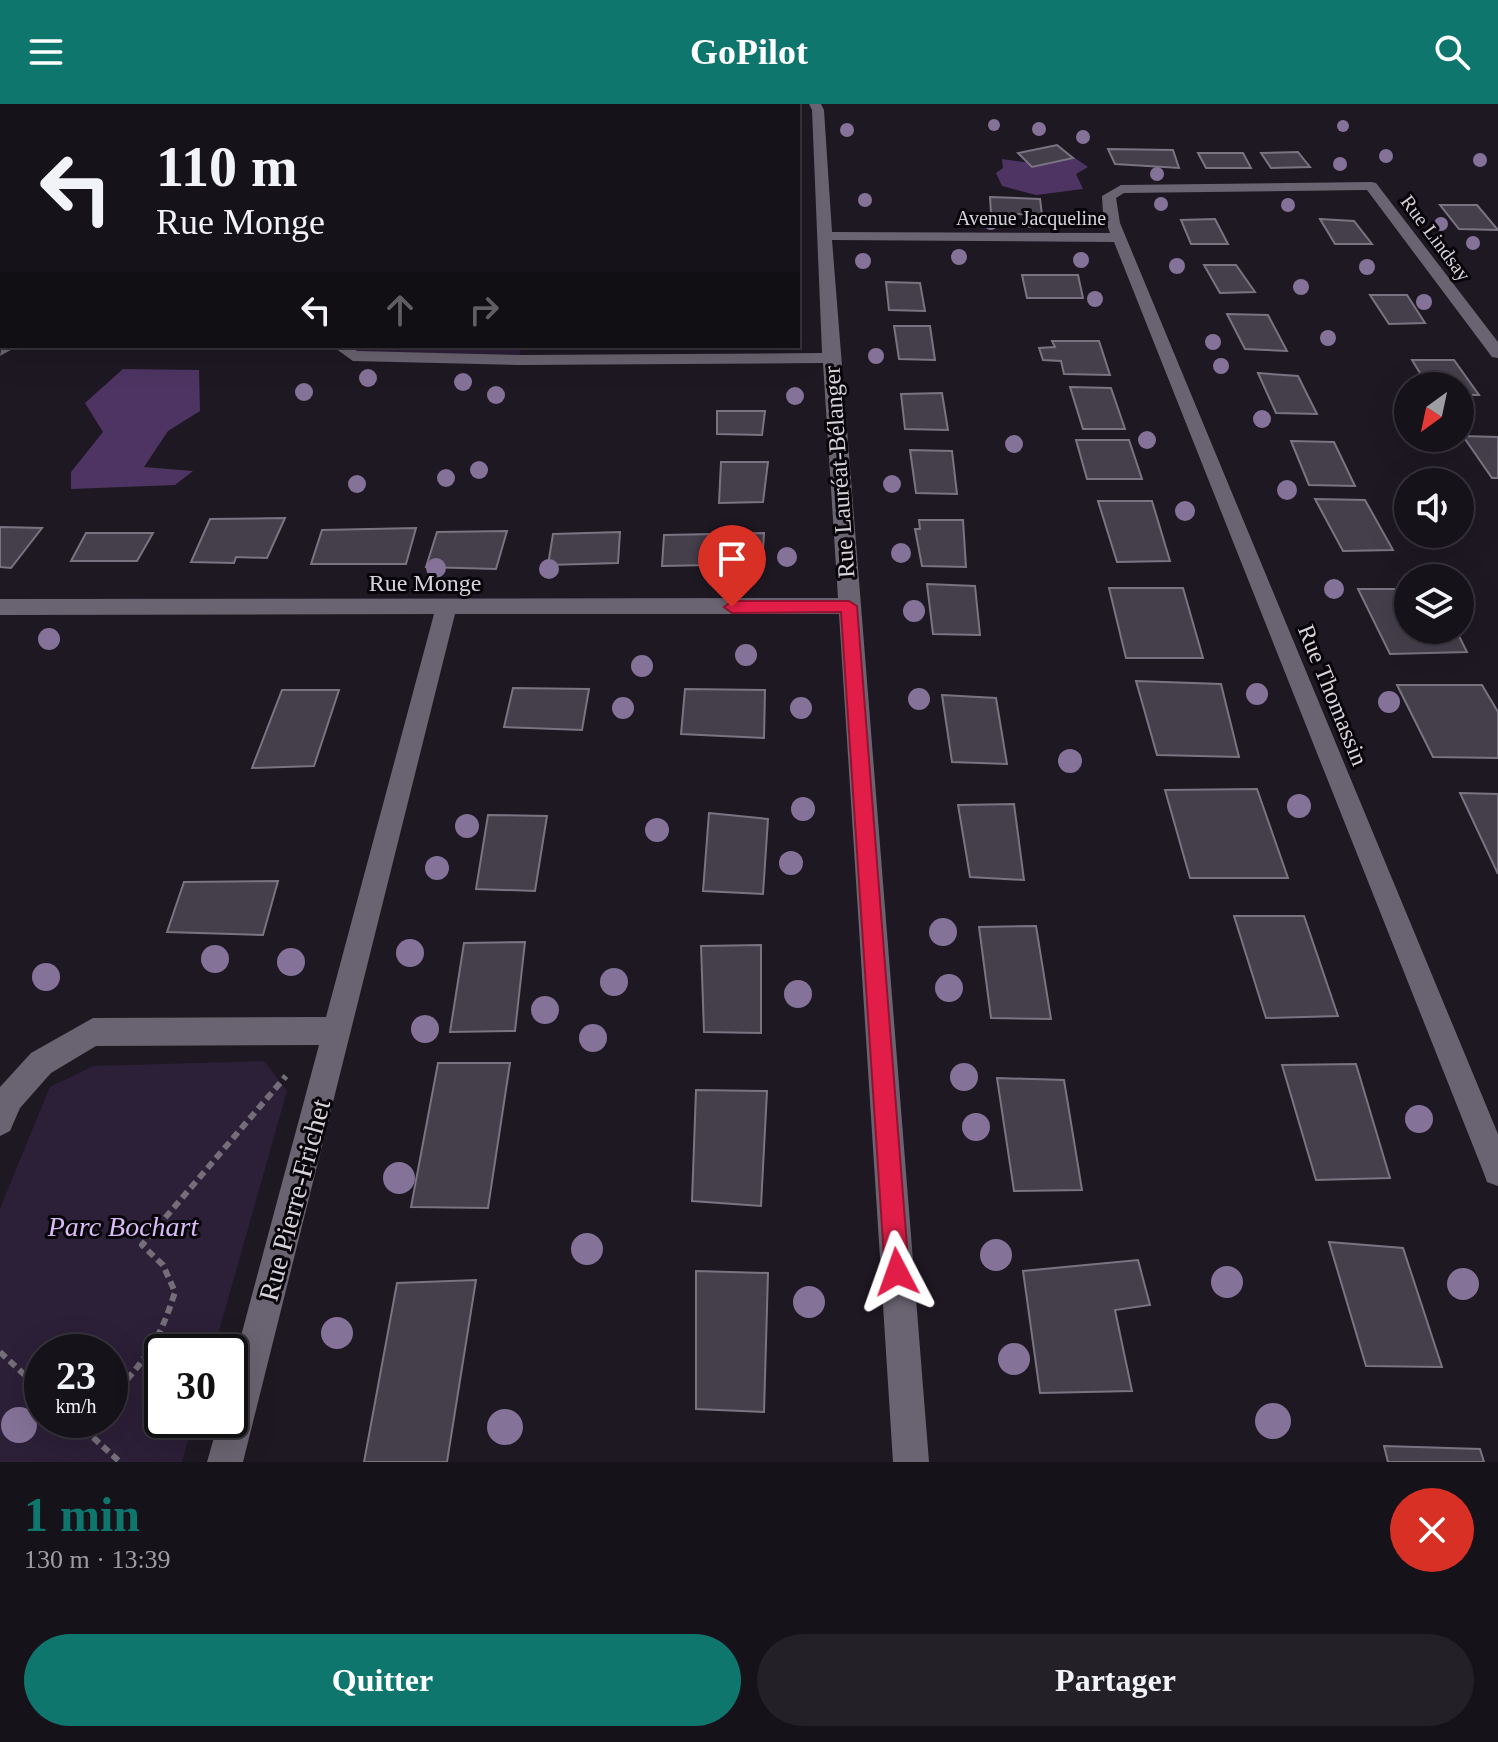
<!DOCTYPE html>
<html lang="fr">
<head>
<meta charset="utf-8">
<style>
	:root { --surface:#16121a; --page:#232027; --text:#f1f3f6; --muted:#9e9ea2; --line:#353239; --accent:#0f766e }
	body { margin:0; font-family:Georgia,serif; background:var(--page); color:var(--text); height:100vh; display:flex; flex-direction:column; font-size:30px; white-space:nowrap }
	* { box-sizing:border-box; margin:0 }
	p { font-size:26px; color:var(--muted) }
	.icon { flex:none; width:44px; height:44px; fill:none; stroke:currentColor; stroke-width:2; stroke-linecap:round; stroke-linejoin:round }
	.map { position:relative; height:1358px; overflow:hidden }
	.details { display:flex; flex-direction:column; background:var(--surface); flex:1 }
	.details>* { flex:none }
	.top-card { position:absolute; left:0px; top:0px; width:800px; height:244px; box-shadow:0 8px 32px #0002,0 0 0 2px var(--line); background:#16121a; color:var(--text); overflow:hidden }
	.needle { width:52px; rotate:213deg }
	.buttons { position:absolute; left:1394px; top:268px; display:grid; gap:16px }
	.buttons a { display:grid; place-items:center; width:80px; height:80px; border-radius:50%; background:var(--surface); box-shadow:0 8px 32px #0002,0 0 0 2px var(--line); font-size:40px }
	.speed { position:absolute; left:24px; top:1230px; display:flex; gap:16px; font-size:40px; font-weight:700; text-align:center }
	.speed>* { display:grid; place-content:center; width:104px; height:104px; border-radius:50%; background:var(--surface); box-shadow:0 8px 32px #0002,0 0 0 2px var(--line); line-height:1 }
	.speed small { font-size:20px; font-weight:400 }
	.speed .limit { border:4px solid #111; border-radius:12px; background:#fff; color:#111 }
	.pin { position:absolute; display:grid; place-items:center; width:68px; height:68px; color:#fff; margin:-82px -34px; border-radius:50% 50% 50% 0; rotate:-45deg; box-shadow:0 0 8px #0007 }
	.pin .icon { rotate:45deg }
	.me { position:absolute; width:88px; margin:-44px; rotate:356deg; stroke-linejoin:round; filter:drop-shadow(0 0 6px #0008) }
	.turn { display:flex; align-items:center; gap:28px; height:168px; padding:0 24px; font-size:36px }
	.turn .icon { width:104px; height:104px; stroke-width:2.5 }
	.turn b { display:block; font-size:56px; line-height:68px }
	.lanes { display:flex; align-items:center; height:76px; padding:0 24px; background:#0003; justify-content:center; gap:40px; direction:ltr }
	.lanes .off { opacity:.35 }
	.round { display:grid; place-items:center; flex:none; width:84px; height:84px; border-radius:42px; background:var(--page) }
	.overview { display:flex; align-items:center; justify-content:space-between; height:136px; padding:0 24px }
	h1 { font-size:48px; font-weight:700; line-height:60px; color:var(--accent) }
	.action { display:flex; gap:16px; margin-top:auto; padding:16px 24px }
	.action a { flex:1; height:92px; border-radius:48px; background:var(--accent); color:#fff; font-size:32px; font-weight:700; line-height:92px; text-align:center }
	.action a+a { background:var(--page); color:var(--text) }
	header { display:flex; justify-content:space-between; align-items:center; height:104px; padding:0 24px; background:var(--accent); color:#fff; font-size:36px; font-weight:700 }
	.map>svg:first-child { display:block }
	.green { fill:#2c1f38; fill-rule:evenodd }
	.forest { fill:#4d3462 }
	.building { fill:#453f4c; stroke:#7a7381; stroke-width:2 }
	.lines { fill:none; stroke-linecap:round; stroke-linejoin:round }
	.path { stroke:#736e78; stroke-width:6; stroke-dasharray:8 5; stroke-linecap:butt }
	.street { fill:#6a6371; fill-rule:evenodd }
	.tree { fill:#857298 }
	.route { fill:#e11d48; stroke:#92132f; stroke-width:2 }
	.labels { text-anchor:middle; stroke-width:6; stroke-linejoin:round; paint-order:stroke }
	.far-street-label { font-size:20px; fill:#d7d3db; stroke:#070509 }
	.street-label { font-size:24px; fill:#d7d3db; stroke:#070509 }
	.near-street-label { font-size:28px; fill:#d7d3db; stroke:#070509 }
	.near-park-label { font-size:28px; font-style:italic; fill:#d9bbf7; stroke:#070509 }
</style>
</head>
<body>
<header><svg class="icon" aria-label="menu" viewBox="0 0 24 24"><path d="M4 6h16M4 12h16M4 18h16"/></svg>GoPilot<svg class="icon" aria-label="search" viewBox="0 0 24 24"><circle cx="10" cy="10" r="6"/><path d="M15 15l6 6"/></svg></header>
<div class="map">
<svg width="1498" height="1358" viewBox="0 0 1498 1358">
	<rect width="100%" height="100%" fill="#1e1823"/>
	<!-- green -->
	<path class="green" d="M340 242H522L518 256 353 252Z
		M264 957 287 987 213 1248H162V1316H194L182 1358H0V1104L50 983 93 962ZM42 1248H110V1316H42Z"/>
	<!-- forest -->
	<path class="forest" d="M1072 52 1088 63 1076 70 1083 85 1036 91 1002 82 996 69 1003 64 1002 55 1039 60Z
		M123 265 199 266 200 307 168 327 144 363 193 367 175 381 71 385V368L103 328 85 299Z"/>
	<!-- building -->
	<path class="building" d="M1057 41 1073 54 1032 63 1018 49Z
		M1108 45 1173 46 1179 64 1115 60Z
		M1298 48 1310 63 1271 64 1261 49Z
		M1198 49H1243L1251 64H1206Z
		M990 93 1040 95 1042 111 991 109Z
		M1440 101H1477L1498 126 1459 125Z
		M1215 115 1228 140H1191L1181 116Z
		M1320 115 1354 117 1372 140H1335Z
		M1204 161H1236L1255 188 1220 189Z
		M1022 171H1078L1083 194H1027Z
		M886 178 920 179 925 207 889 206Z
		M1370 191H1407L1425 219 1389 220Z
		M1227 210 1268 211 1287 247 1245 245Z
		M894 222H930L935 256 899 255Z
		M1052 237H1099L1110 271 1064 270 1061 257 1043 256 1039 244 1055 243Z
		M1412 256H1454L1479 291H1460V282H1428Z
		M1258 269 1298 272 1317 310 1276 309Z
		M1070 283 1111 284 1125 325H1083Z
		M942 289 948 326 905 325 901 290Z
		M717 307H765L762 331 717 330Z
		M1463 332 1498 333V374H1492Z
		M1076 336H1129L1142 375H1087Z
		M1291 337 1334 338 1355 382 1309 381Z
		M910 346 952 347 957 390 916 389Z
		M721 358H768L763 398 719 399Z
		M1315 395 1365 396 1393 446 1343 447Z
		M1098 397H1152L1170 457 1117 458Z
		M285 414 267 454 236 453 234 459 191 458 210 415Z
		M919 416H963L966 463 922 462 915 425H920Z
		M0 423 42 424 11 464 0 463Z
		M416 424 406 460H311L322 426Z
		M507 427 496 465 426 463 437 428Z
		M620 428 618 459 548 461 553 430Z
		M86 429H153L137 457H71Z
		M764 429 762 462H734V467H712L713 461 662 462 664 431Z
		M927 480 975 482 980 531 933 530Z
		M1109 484H1183L1203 554H1126Z
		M1358 485H1408V526H1456L1467 548 1390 550Z
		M1136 577 1221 580 1239 653 1157 651Z
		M1397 581H1482L1498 608V654L1433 653Z
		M513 584 589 585 582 626 504 623Z
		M685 585 765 586 764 634 681 630Z
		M282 586H339L314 662 252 664Z
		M942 591 996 594 1007 660 952 658Z
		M1257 685 1288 774H1190L1165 686Z
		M1460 689 1498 690V770Z
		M1014 700 1024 776 970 773 958 701Z
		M709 709 768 715 763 790 703 787Z
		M488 711 547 712 535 787 476 785Z
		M278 777 263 831 167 828 184 778Z
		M1234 812H1304L1338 912 1266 914Z
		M1036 822 1051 915 991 914 979 823Z
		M525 838 515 927 450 928 464 839Z
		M761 841V929L704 928 701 842Z
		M438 959H510L488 1104 411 1103Z
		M1356 960 1390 1074 1316 1076 1282 961Z
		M997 974 1064 976 1082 1086 1014 1087Z
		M696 986 767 987 761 1102 692 1097Z
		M1329 1138 1403 1144 1442 1263 1366 1262Z
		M1138 1156 1150 1201 1115 1206 1132 1287 1040 1289 1023 1167Z
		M696 1167 768 1169 764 1308 696 1305Z
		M476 1176 447 1358H364L397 1179Z
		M1384 1342 1480 1345 1484 1358H1388Z"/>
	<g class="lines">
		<!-- path -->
		<path class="path" d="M0 1248 42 1287
			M110 1295C146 1254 158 1241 175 1188L163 1161 142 1141 286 972
			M74 1316 120 1358
			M84 1325 91 1316"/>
		<!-- street -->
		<path class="street" d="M809 0H821L824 6 832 128 1110 129 1103 109 1102 92 1121 81 1371 78 1376 79 1498 238V254L1492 253 1367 86 1124 89 1116 94 1120 119 1498 1030V1082L1487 1078 1483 1067 1114 138 832 136 929 1358H893L839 510H455L243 1358H207L219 1316H230V1273L319 941 96 942 51 969 20 1004 10 1027 0 1032V983L31 949 93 914 326 913 434 510 0 511V495L838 494 823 259 518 261 353 257 332 242H351L357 247 518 251 822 249 812 6Z
			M2 240V242H18L0 252Z"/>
	</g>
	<!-- trees -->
	<g class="tree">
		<circle cx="994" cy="21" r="6"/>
		<circle cx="1343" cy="22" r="6"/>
		<circle cx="1039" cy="25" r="7"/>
		<circle cx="847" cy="26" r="7"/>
		<circle cx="1083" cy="33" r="7"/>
		<circle cx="1386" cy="52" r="7"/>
		<circle cx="1480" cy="56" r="7"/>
		<circle cx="1340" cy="60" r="7"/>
		<circle cx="1157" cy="70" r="7"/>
		<circle cx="865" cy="96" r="7"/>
		<circle cx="1161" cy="100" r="7"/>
		<circle cx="1288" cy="101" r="7"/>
		<circle cx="1077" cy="116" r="7"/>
		<circle cx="1031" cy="117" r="7"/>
		<circle cx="991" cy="119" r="7"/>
		<circle cx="1441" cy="120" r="7"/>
		<circle cx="1473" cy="139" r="7"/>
		<circle cx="959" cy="153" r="8"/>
		<circle cx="1081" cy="156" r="8"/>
		<circle cx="863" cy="157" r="8"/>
		<circle cx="1177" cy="162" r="8"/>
		<circle cx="1367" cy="163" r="8"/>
		<circle cx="1301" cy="183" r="8"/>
		<circle cx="1095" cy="195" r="8"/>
		<circle cx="1424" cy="198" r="8"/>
		<circle cx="1328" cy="234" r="8"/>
		<circle cx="1213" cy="238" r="8"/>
		<circle cx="876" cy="252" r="8"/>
		<circle cx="1221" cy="262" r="8"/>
		<circle cx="368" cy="274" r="9"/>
		<circle cx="463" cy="278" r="9"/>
		<circle cx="304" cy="288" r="9"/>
		<circle cx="496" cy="291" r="9"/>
		<circle cx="795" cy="292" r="9"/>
		<circle cx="1262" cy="315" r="9"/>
		<circle cx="1147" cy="336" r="9"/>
		<circle cx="1014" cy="340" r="9"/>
		<circle cx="479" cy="366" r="9"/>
		<circle cx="446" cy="374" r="9"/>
		<circle cx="357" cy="380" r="9"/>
		<circle cx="892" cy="380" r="9"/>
		<circle cx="1287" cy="386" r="10"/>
		<circle cx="1185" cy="407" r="10"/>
		<circle cx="901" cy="449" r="10"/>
		<circle cx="787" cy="453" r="10"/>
		<circle cx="436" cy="464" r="10"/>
		<circle cx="549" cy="465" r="10"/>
		<circle cx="1334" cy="485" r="10"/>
		<circle cx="914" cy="507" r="11"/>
		<circle cx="49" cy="535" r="11"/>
		<circle cx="746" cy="551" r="11"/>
		<circle cx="642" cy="562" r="11"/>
		<circle cx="1257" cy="590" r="11"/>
		<circle cx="919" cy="595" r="11"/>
		<circle cx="1389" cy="598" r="11"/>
		<circle cx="623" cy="604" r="11"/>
		<circle cx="801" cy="604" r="11"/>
		<circle cx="1070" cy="657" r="12"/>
		<circle cx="1299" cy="702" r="12"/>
		<circle cx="803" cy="705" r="12"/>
		<circle cx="467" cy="722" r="12"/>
		<circle cx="657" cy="726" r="12"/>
		<circle cx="791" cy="759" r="12"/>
		<circle cx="437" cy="764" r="12"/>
		<circle cx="943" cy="828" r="14"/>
		<circle cx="410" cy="849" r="14"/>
		<circle cx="215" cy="855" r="14"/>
		<circle cx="291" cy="858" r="14"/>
		<circle cx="46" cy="873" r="14"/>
		<circle cx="614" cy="878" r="14"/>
		<circle cx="949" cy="884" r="14"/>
		<circle cx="798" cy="890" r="14"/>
		<circle cx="545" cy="906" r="14"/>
		<circle cx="425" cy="925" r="14"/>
		<circle cx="593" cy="934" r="14"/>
		<circle cx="964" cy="973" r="14"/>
		<circle cx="1419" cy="1015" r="14"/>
		<circle cx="976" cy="1023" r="14"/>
		<circle cx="399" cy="1074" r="16"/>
		<circle cx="587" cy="1145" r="16"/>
		<circle cx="996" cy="1151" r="16"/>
		<circle cx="1227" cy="1178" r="16"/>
		<circle cx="1463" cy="1180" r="16"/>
		<circle cx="809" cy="1198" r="16"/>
		<circle cx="337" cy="1229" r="16"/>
		<circle cx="1014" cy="1255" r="16"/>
		<circle cx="1273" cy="1317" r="18"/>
		<circle cx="19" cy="1321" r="18"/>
		<circle cx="505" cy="1323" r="18"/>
	</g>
	<!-- route -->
	<path class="route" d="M732 497H849L857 502 909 1168 905 1176 897 1180 888 1176 885 1168 841 508 732 509 724 503Z"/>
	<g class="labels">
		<!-- far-street labels -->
		<g class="far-street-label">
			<text x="1031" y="121">Avenue Jacqueline</text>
			<text transform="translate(1436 134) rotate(53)" y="7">Rue Lindsay</text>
		</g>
		<!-- street labels -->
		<g class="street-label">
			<text transform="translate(839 368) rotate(-94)" y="8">Rue Lauréat-Bélanger</text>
			<text x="425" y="487">Rue Monge</text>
			<text transform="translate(1333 591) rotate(68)" y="8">Rue Thomassin</text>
		</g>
		<!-- near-street labels -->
		<g class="near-street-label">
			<text transform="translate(294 1096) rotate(-75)" y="10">Rue Pierre-Frichet</text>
		</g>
		<!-- near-park labels -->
		<g class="near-park-label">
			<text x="123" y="1132">Parc Bochart</text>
		</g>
	</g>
</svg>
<div class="buttons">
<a><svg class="needle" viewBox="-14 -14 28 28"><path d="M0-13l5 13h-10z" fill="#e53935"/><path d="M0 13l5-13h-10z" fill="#9e9ea2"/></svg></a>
<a><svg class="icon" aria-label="sound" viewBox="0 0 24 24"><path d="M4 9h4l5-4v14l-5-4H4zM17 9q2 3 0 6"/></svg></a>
<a><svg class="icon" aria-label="layers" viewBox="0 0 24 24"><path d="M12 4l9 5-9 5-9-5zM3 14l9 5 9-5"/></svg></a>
</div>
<div class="speed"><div>23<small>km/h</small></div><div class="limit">30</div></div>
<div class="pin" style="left:732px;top:503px;background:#d93025"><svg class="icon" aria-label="arrive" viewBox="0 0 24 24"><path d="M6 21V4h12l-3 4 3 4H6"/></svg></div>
<svg class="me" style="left:897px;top:1168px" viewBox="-20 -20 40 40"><path d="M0-17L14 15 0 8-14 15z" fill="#e11d48" stroke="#fff" stroke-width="4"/></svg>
<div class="top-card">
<div class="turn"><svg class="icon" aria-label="left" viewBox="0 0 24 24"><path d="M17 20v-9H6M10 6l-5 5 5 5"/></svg><div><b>110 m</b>Rue Monge</div></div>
<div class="lanes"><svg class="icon" aria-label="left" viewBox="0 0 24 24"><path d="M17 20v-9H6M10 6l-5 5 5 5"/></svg><svg class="icon off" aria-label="ahead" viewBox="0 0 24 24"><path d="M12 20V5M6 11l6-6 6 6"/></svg><svg class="icon off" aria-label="right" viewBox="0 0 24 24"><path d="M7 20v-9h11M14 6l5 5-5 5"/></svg></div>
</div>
</div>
<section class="details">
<div class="overview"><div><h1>1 min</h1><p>130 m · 13:39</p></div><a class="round" style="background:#d93025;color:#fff"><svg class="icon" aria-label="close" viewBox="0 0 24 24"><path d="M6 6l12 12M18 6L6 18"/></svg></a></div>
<div class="action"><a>Quitter</a><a>Partager</a></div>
</section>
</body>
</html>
